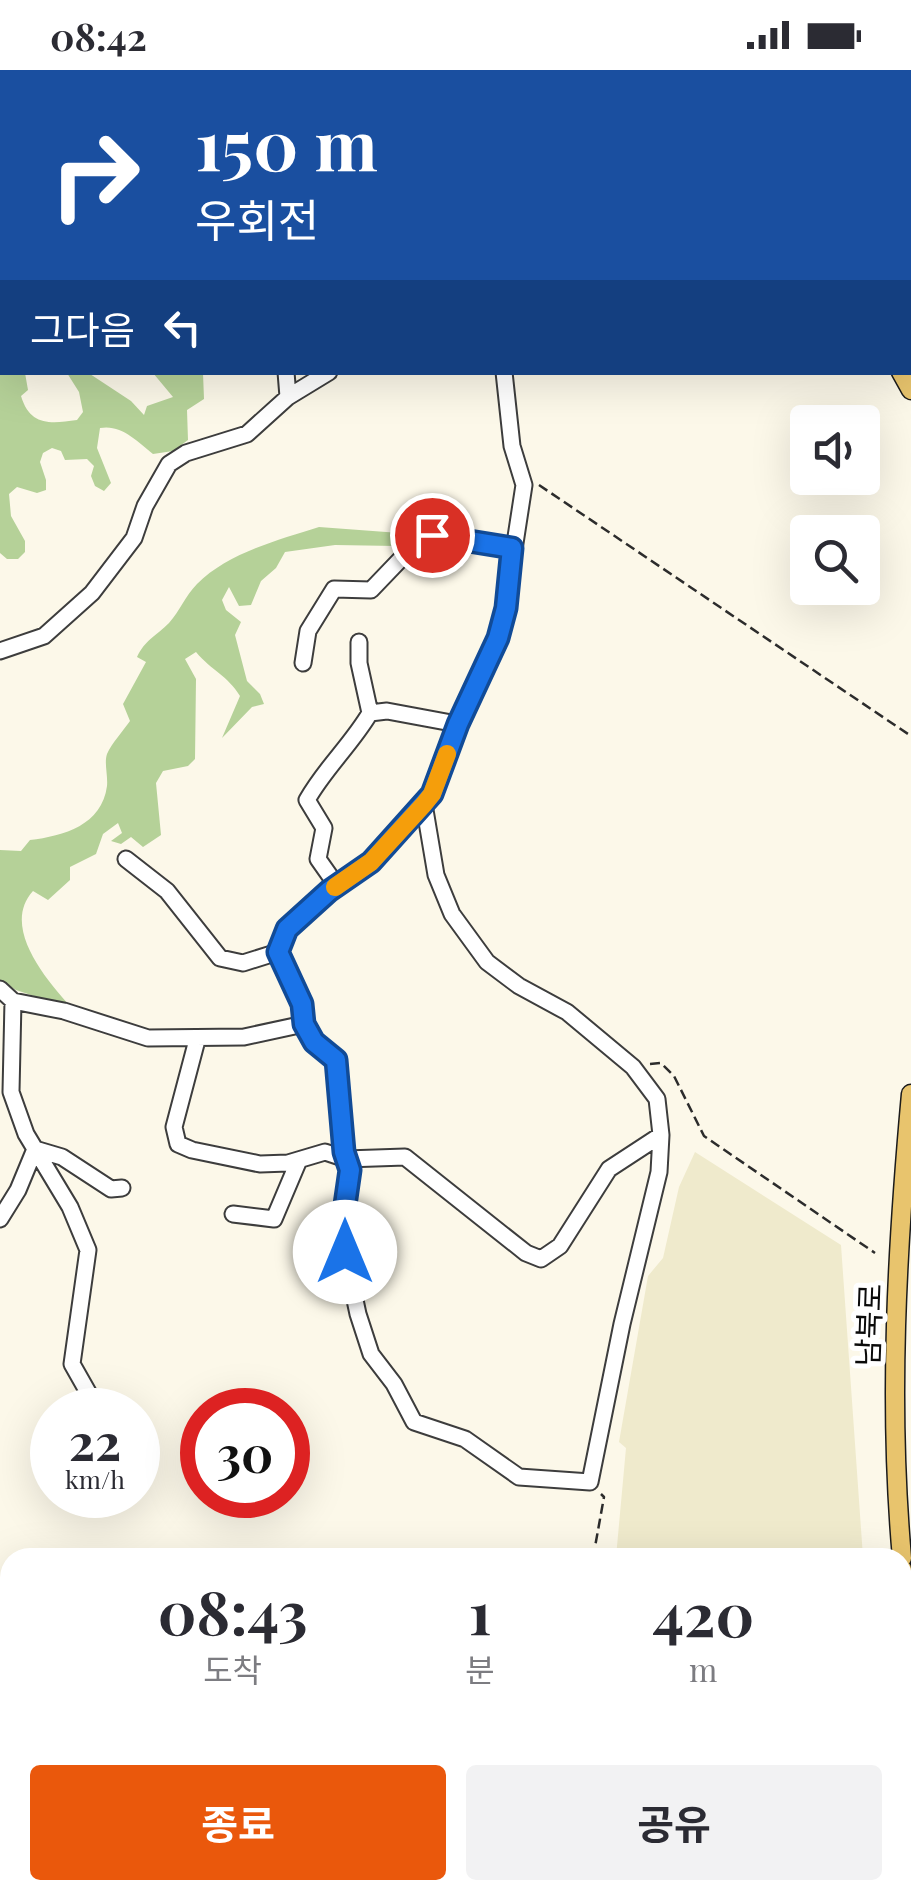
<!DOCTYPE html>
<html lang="ko">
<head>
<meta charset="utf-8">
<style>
	:root { --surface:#fff; --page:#f2f2f3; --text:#2b2b33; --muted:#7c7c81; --accent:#ea580c }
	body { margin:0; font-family:"Playfair Display","Noto Sans KR",serif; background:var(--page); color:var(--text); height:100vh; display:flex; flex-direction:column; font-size:38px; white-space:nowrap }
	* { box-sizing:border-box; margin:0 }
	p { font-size:32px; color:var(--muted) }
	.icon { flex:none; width:55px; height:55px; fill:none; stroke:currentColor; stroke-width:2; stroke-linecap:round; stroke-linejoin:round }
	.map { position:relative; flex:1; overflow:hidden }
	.details { position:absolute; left:0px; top:1478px; width:912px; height:352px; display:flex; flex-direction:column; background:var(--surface); border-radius:30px 30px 0 0; box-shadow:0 10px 40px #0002 }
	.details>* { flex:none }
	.banner { position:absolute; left:0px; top:0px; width:912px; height:305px; box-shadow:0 10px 40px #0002; background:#1a4fa0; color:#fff; overflow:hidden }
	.fabs { position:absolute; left:790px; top:335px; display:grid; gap:20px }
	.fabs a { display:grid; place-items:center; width:90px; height:90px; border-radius:10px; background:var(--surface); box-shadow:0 10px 40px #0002; font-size:50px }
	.speed { position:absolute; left:30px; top:1318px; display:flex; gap:20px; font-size:50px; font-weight:700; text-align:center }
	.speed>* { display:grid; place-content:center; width:130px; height:130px; border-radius:50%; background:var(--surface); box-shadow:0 10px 40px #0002; line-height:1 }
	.speed small { font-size:25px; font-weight:400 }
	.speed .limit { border:15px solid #d22; background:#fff; color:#111 }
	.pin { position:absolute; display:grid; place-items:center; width:85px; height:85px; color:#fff; margin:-42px; border:5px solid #fff; border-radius:50%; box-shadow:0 2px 10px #0007 }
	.me { position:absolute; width:110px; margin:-55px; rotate:0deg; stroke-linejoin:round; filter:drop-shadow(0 0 8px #0008) }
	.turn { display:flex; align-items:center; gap:35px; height:210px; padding:0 30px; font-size:45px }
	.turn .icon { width:130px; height:130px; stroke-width:2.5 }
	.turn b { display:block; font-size:70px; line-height:85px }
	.then { display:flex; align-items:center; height:95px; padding:0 30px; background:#0003; gap:20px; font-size:38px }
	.eta { display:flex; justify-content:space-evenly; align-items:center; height:170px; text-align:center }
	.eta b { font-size:60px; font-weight:700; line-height:70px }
	.primary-button { display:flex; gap:20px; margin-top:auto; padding:20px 30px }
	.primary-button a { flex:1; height:115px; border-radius:10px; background:var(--accent); color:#fff; font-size:40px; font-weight:700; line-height:115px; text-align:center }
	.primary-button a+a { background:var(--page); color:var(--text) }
	.status { display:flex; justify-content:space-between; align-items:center; height:70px; padding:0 50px; background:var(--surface); direction:ltr }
	.status svg { height:28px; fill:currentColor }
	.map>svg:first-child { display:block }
	.farmland { fill:#efeacc }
	.forest { fill:#b5d198 }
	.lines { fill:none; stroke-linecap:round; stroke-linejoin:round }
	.minor-casing { stroke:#3d3d3d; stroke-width:19 }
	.major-casing { stroke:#1b1b1b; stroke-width:21 }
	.path { stroke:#2c2c2c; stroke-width:2.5; stroke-dasharray:10 5; stroke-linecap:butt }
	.minor { stroke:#fff; stroke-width:15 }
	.major { stroke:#e8c46d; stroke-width:18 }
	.route-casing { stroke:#114b97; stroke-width:25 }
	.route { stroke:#1a73e8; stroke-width:18 }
	.slow { stroke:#f59e0b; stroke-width:18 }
	.labels { text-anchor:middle; stroke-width:10; stroke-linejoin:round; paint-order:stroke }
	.street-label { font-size:30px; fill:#0a0a0a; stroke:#fff }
</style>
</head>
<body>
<div class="status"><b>08:42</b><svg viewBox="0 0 49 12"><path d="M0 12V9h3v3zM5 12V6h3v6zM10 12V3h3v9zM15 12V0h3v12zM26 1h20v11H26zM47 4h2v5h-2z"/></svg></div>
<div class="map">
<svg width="911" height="1828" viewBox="0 0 911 1828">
	<rect width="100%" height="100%" fill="#fcf8e9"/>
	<!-- farmland -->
	<path class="farmland" d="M695 1082 841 1175 863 1487H616L626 1378 619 1372 648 1206 663 1188 679 1117Z
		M373 1820H828L823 1828H367Z"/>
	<!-- forest -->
	<path class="forest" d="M0 179 2 302 25 303 28 320 21 326C30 356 50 354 77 350L83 342 79 322 67 303 90 304 131 331 144 345 147 336 173 327 153 303H203L204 329 187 340 188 370 173 381 153 384C137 371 121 354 100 358L97 378 111 413 104 421 95 416 91 406 94 396 87 389 65 390 61 381 52 378 43 383 40 392 46 410V420L37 423 17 417 9 424 11 446 25 471V482L18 489H7L0 483Z
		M319 457 413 464 408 471 396 476 335 475 285 482 276 498 261 511 251 535 239 536 229 517 222 530 226 540 241 552 235 565 247 611 260 624 264 634 252 637 222 668 240 626C227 605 212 601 196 582L185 589 196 609 195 689 188 696 163 701 156 713 161 765 143 777 131 767 121 774 111 771 122 763 118 753 103 764 96 784 70 797V810L48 830 33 821C0 857 48 912 73 939L16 920 0 910V780L21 781 30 770C64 766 102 755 107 716 108 705 104 693 107 684 112 673 123 661 130 651L123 634 146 592 137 587C145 570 156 566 169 553 180 541 185 526 197 514 228 483 278 470 319 457Z"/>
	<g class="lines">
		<defs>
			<path id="minor" d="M481 2 482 0
				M910 218H911
				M286 302 288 327
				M359 572V593L370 643
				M0 581 44 566 92 523 134 468 145 436 169 394 186 383 247 364 288 327 329 302
				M303 593 308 561 334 519 371 520 418 471 432 465 513 478
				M424 734 436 805 452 844 487 892 519 916 567 942 633 997 657 1029 661 1065 659 1102 622 1254 590 1412 519 1407 465 1369 414 1352 394 1314 371 1284 358 1244 345 1183 344 1142 349 1099 344 1082 336 990 314 972 304 954 302 934 278 882 287 859 329 821 371 791 432 725 457 654 498 568 505 538 524 415 512 376 504 302
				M126 789 167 821 220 888 243 893 278 882
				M337 816 318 789 324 758 307 730C325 698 351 675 370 643L387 641 457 654
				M0 919 13 931 11 1022 26 1064 70 1137 88 1180 72 1294 89 1324 93 1340
				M13 931 64 941 148 968 244 967 304 954
				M197 970 174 1057 178 1074 192 1080 260 1094 288 1093 325 1082 346 1089 405 1087 526 1183 541 1189 560 1176 609 1099 661 1065
				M233 1144 274 1149 299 1090
				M0 1149 18 1120 35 1079 62 1087 111 1119 122 1118"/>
			<path id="major" d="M81 0 101 2
				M0 15H2
				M910 83H911
				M910 102H911
				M901 302 911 320
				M902 1488C888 1333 897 1178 911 1024
				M902 1499 911 1595"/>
		</defs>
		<!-- minor casing -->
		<use href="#minor" class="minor-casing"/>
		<!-- major casing -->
		<use href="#major" class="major-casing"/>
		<!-- path -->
		<path class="path" d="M539 415 911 666
			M650 994 661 993 674 1006 704 1066 875 1183
			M593 1488 604 1427 601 1424
			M902 1744 903 1745
			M901 1820 902 1828
			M234 1828 245 1820"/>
		<!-- minor -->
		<use href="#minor" class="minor"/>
		<!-- major -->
		<use href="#major" class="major"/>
	</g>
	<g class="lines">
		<defs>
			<path id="route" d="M345 1182 344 1142 350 1100 344 1082 336 990 314 972 304 954 302 934 278 882 287 859 329 821 371 792 432 724 458 654 498 568 506 538 512 478 432 465"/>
		</defs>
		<!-- route casing -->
		<use href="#route" class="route-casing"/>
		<!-- route -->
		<use href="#route" class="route"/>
		<!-- slow -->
		<path class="slow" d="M335 817 371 792 424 734 432 724 447 684"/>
	</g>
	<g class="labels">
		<!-- street labels -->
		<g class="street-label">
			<text transform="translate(870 1255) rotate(-88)" y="10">남북로</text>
		</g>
	</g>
</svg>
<div class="fabs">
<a><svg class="icon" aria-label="sound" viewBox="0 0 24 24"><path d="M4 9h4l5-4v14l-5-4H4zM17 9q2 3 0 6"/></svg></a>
<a><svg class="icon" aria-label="search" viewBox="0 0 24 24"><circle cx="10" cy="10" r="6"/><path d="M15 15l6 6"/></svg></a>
</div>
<div class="speed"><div>22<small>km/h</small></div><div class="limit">30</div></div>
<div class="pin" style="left:432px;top:465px;background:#d93025"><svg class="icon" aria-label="arrive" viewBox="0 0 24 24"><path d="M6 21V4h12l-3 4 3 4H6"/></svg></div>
<svg class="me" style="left:345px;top:1182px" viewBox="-20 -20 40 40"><circle r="19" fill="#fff"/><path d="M0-13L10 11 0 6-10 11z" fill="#1a73e8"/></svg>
<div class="banner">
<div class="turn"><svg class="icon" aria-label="right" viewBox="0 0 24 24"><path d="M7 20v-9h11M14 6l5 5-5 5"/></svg><div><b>150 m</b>우회전</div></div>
<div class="then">그다음<svg class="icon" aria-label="left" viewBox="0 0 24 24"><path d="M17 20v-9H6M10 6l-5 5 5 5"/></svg></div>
</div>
<section class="details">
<div class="eta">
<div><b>08:43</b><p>도착</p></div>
<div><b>1</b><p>분</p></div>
<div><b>420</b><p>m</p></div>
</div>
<div class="primary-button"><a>종료</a><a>공유</a></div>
</section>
</div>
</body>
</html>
